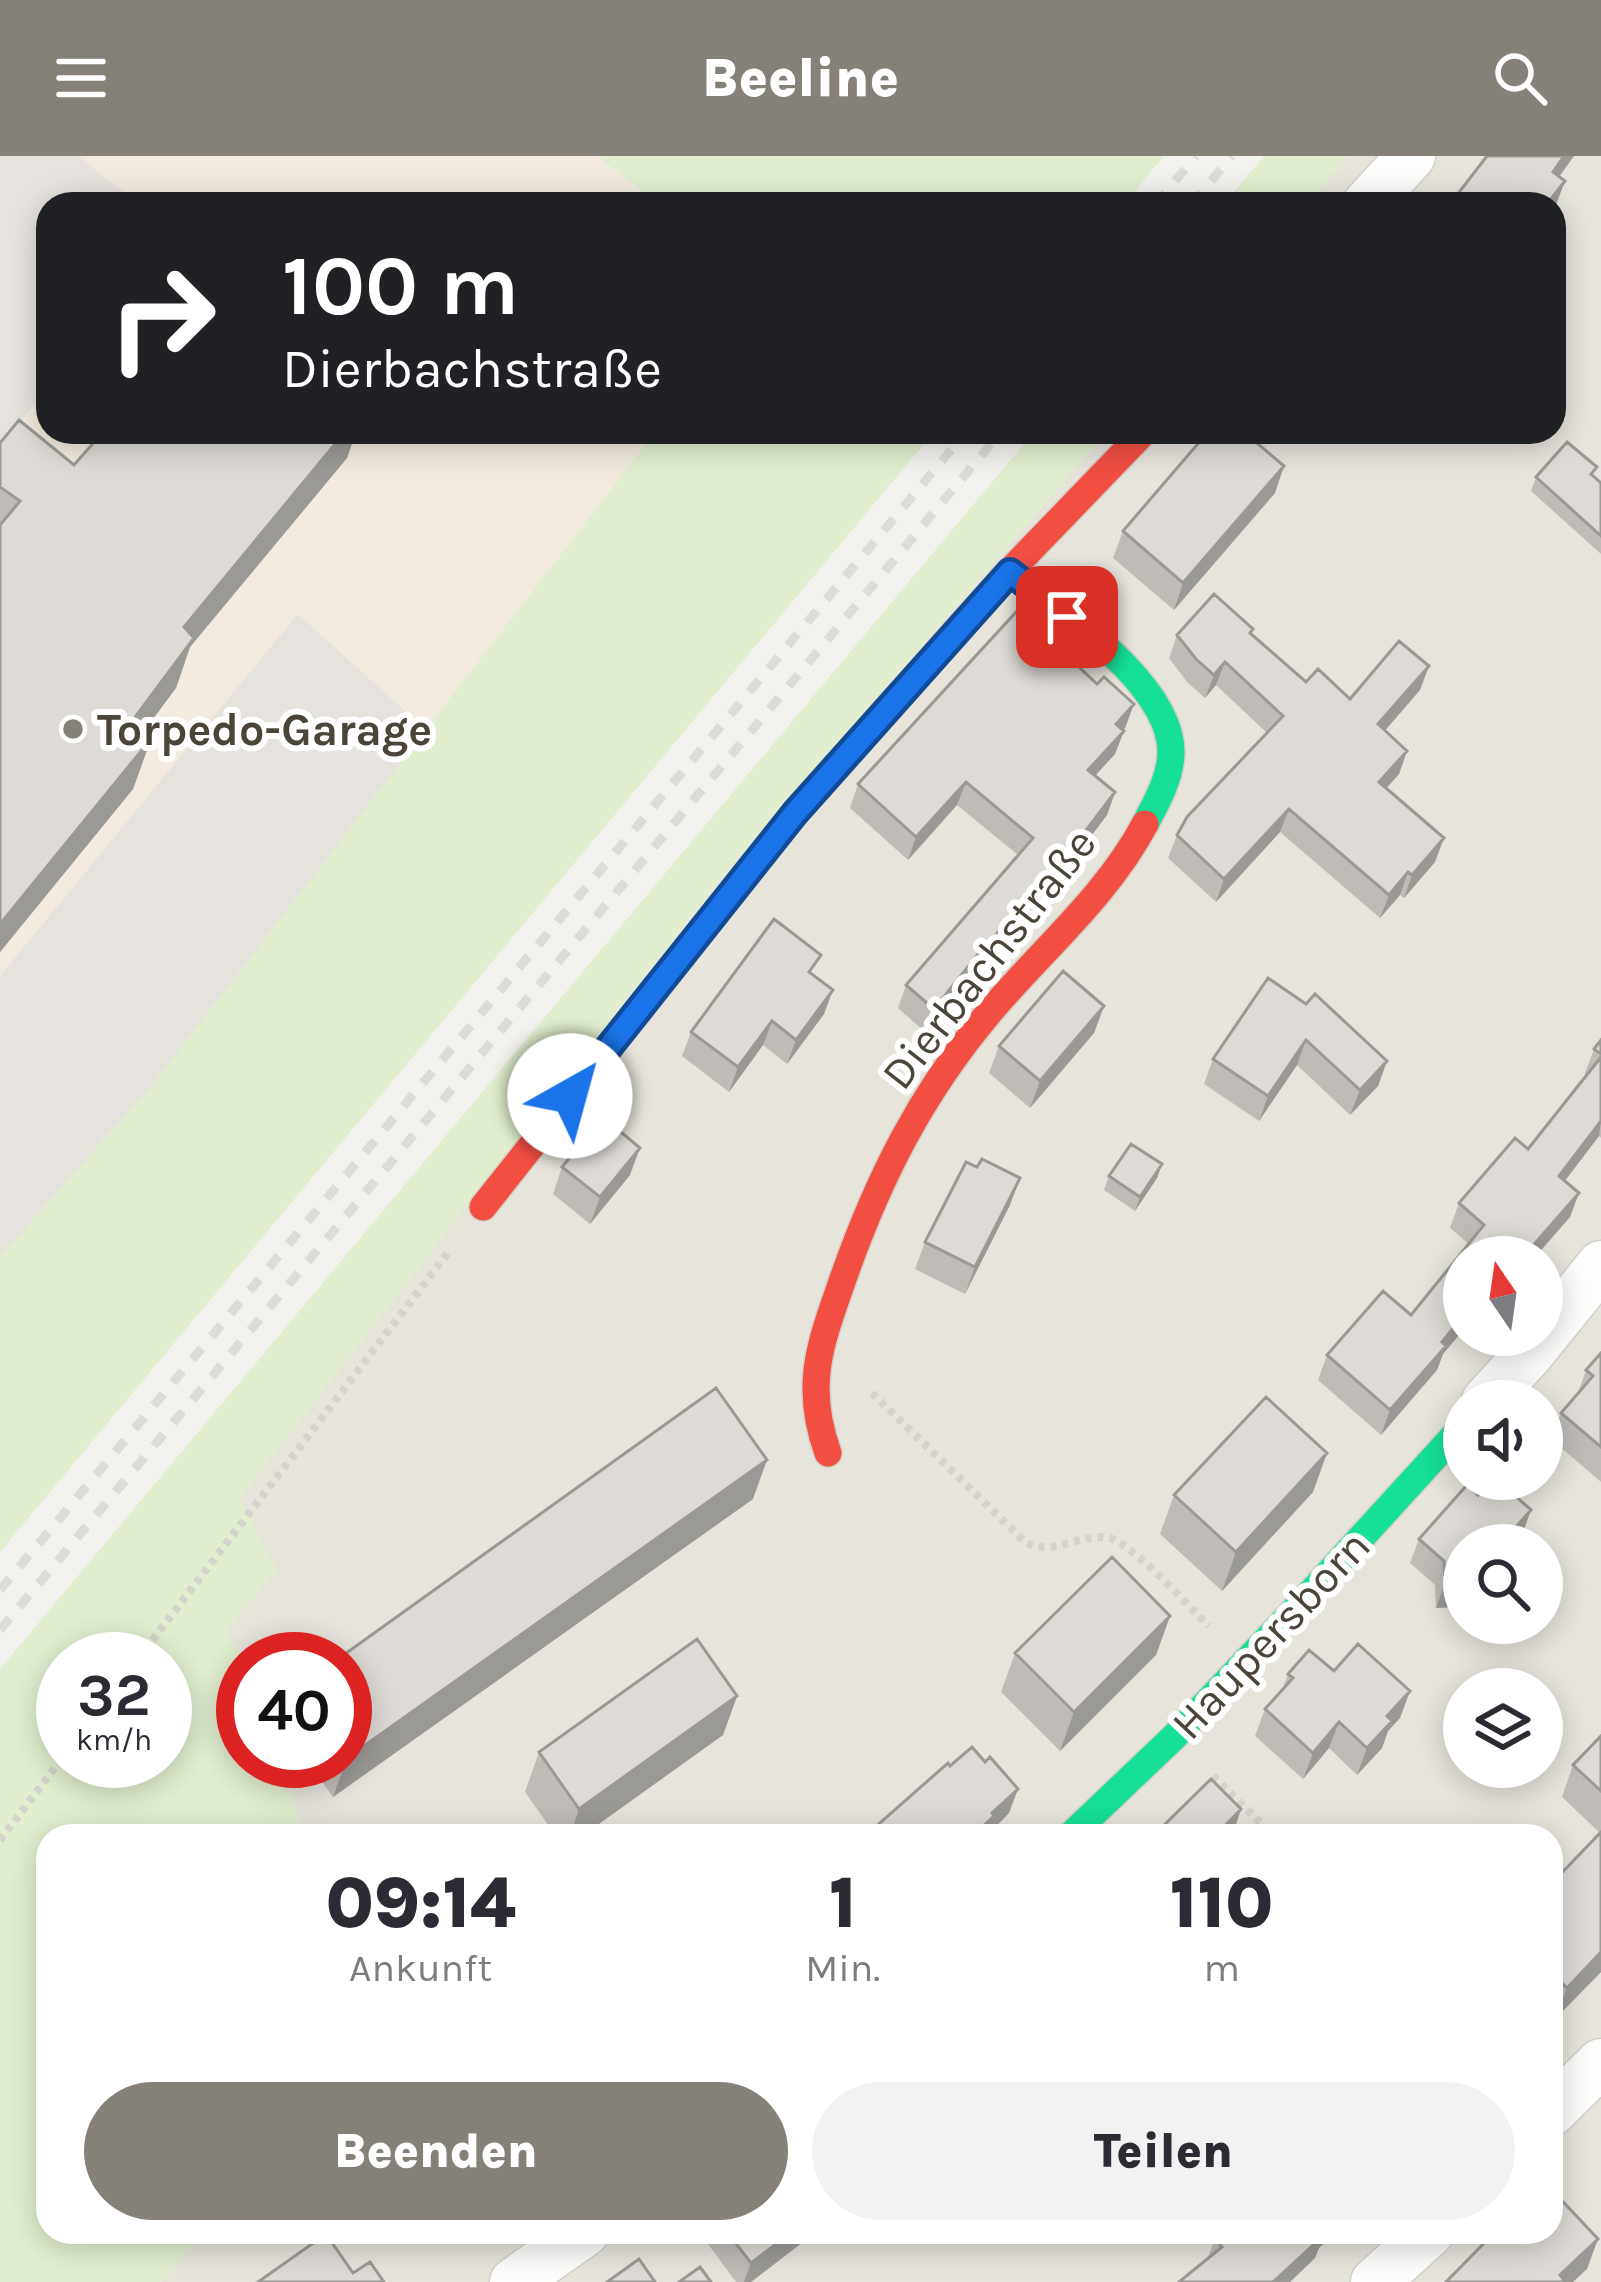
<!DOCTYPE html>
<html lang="de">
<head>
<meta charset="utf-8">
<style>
	:root { --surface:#fff; --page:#f2f2f3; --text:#2b2b33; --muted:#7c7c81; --accent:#868178 }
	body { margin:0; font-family:Karla,sans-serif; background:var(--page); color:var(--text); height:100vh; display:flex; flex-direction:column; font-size:45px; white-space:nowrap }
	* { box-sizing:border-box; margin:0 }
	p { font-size:39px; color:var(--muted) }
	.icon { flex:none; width:66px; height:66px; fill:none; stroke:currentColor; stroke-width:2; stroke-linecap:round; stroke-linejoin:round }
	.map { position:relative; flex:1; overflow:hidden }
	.sheet { position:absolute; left:36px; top:1668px; width:1527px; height:420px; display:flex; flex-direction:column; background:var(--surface); border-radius:36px; box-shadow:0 6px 30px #0003 }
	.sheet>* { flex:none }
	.top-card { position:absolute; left:36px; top:36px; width:1530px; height:252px; border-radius:36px; box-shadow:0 6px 30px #0003; background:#202124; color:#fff; overflow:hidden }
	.needle { width:78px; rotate:347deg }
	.buttons { position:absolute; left:1443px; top:1080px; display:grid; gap:24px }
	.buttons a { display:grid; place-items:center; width:120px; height:120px; border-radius:50%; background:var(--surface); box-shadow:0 6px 30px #0003; font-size:60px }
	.speed { position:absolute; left:36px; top:1476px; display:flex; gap:24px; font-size:60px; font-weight:700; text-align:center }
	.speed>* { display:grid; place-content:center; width:156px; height:156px; border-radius:50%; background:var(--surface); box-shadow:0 6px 30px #0003; line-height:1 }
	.speed small { font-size:30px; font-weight:400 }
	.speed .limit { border:18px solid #d22; background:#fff; color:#111 }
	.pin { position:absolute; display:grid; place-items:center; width:102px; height:102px; color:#fff; margin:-51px; border-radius:24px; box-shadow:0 6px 18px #0006 }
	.me { position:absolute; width:132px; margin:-66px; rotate:38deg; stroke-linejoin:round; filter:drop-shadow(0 0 9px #0008) }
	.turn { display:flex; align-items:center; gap:42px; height:252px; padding:0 48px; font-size:54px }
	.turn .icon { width:156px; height:156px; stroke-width:2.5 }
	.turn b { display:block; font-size:84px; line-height:102px }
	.eta { display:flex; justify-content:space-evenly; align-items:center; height:204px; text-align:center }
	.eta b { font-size:72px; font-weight:800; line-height:84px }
	.action { display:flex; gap:24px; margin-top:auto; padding:24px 48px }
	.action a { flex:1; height:138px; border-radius:72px; background:var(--accent); color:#fff; font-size:48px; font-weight:800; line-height:138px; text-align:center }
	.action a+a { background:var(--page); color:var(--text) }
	header { display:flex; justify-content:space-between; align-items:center; height:156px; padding:0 48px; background:var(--accent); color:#fff; font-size:54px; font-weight:800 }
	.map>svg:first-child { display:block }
	.residential { fill:#e7e4dc; fill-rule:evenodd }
	.commercial { fill:#f3ebdf }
	.green { fill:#e1eecf; fill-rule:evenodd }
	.parking { fill:#e6e3df }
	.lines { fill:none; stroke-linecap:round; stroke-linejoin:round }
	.street-casing { stroke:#d2d0cb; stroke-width:51 }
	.fast-casing { stroke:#d3cfc5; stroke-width:30 }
	.jam-casing { stroke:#d3cfc5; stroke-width:30 }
	.path { stroke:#d3d2cc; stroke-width:8; stroke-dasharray:6 6; stroke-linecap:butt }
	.street { stroke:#fdfdfc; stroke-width:48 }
	.fast { stroke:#16e098; stroke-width:27 }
	.jam { stroke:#f24e42; stroke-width:27 }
	.rail { stroke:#dbdbda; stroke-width:9; stroke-dasharray:15 15; stroke-linecap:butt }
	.wall { fill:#bfbcb8 }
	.shaded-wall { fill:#9b9996 }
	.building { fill:#dedbd6; stroke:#9b9996; stroke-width:3 }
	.route-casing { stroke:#114b97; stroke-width:30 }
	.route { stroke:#1a73e8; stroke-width:21 }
	.poi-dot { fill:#868178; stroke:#fff; stroke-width:4.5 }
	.labels { text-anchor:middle; stroke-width:12; stroke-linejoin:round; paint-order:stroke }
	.poi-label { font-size:45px; font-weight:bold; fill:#4b4439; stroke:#fff; text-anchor:start }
	.street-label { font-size:45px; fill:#4b4439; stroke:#fff }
</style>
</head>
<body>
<header><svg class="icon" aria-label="menu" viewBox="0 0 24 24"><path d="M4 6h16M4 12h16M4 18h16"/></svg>Beeline<svg class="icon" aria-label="search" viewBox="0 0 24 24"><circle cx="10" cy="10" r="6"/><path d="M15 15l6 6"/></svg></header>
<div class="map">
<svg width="1601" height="2126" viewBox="0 0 1601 2126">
	<rect width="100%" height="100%" fill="#f4f2ee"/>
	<!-- residential -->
	<path class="residential" d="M1348 0H1601V2126H161L206 2076H1551V1680H304L280 1605H345V1503H243L226 1474 276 1414 239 1342 730 711 1107 276H1554V48H1308ZM1464 1101H1542V1179H1464ZM1464 1245H1542V1323H1464ZM1464 1389H1542V1467H1464ZM1464 1533H1542V1611H1464Z"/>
	<!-- commercial -->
	<path class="commercial" d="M0 0H597L659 48H48V276H653L649 284 151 930 0 1101Z"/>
	<!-- green -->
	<path class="green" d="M597 0H1164L1124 48H659Z
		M1264 0H1348L1308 48H1224Z
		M653 276H934L0 1396V1101L151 930 649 284Z
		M1034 276H1107L730 711 240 1342 277 1414 226 1474 243 1503V1605H280L304 1680H48V2076H206L161 2126H0V1513ZM63 1503H165V1605H63Z"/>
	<!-- parking -->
	<path class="parking" d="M0 0H78L139 48H48V232L0 290Z
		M298 458 426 574 151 930 0 1101V820Z"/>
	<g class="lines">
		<defs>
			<path id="street" d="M1367 48 1411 0
				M1486 1245 1530 1197 1601 1109
				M1551 1956 1601 1907
				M514 2126 585 2076
				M1375 2126 1430 2076"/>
			<path id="fast" d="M1010 415C1060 455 1173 528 1171 598 1170 623 1156 647 1145 668
				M1070 1680 1174 1581 1297 1452 1464 1269"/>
			<path id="jam" d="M483 1051 795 657 1010 415 1144 276
				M828 1297C803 1228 821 1186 844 1120 879 1021 921 938 988 858 1040 796 1107 740 1145 668"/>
		</defs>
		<!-- street casing -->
		<use href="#street" class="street-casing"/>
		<!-- fast casing -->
		<use href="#fast" class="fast-casing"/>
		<!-- jam casing -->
		<use href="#jam" class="jam-casing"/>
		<!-- path -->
		<path class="path" d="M872 1237 1025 1386C1052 1402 1080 1376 1109 1382 1131 1386 1189 1451 1209 1470
			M138 1503 450 1094
			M1213 1620 1274 1680
			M0 1684 63 1601"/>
		<!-- street -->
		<use href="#street" class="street"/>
		<!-- fast -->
		<use href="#fast" class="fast"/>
		<!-- jam -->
		<use href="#jam" class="jam"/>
		<!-- rail -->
		<path class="rail" d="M1156 48 1196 0
			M1192 48 1232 0
			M0 1434 966 276
			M0 1474 1001 276"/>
	</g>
	<!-- wall -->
	<path class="wall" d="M103 276H356L347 302 190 491 176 532 144 575 151 583 133 633 0 796V287L74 309Z
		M1594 320 1601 327V398L1531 335 1536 321Z
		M1275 337 1174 454 1113 402 1123 375Z
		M1253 473 1251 478 1306 526 1350 543 1420 534 1385 574 1407 595 1399 618 1386 633 1435 706 1404 742 1400 739 1380 762 1280 676 1216 746 1168 702 1177 679 1267 577 1216 529 1205 542 1187 526 1169 502 1177 479Z
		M1097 528 1134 548 1115 598 1095 620 1115 636 1107 659 1054 729 971 821 926 877 898 852 906 829 1018 699 957 649 908 704 850 652 858 628Z
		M814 819 824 858 787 908 763 889 729 936 682 900 691 876Z
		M1268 822 1387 905 1378 930 1350 959 1297 909 1259 965 1204 928 1213 903Z
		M1104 850 1094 877 1030 952 989 917 999 890Z
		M1601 884V982L1599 980 1565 1025 1570 1061 1535 1101H1464V1173L1443 1198 1437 1214 1381 1279 1318 1224 1327 1199 1411 1159 1469 1088 1450 1072 1459 1047 1528 993 1587 919 1585 917 1594 893Z
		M1162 1008 1157 1022 1135 1055 1104 1034 1109 1020Z
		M562 1011 630 1019 590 1068 553 1038Z
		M1010 1049 965 1138 915 1113 925 1086Z
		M1601 1197V1326L1551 1283 1561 1257 1578 1237 1586 1214Z
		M1313 1336 1222 1435 1160 1378 1174 1339Z
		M753 1343 333 1641 307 1605H345V1503Z
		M1522 1379 1513 1389H1464L1436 1452 1435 1429 1410 1407 1419 1383Z
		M1170 1460 1156 1499 1060 1595 1001 1536 1015 1497Z
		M1334 1515 1400 1562 1388 1575 1382 1592 1357 1619 1329 1592 1303 1623 1255 1580 1265 1553 1282 1534 1288 1518Z
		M737 1540 723 1579 582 1680H556L525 1636 539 1596Z
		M1601 1580V1816L1555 1863 1551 1859V1728L1600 1677 1562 1641 1573 1609Z
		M699 2076H816L751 2126H736Z
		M1215 2082 1319 2092 1315 2102 1290 2126H1179L1207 2104Z"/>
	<!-- shaded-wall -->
	<path class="shaded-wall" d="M1564 0H1574L1543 43 1553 16Z
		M1565 25 1554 54V48H1547Z
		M345 276H356L347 302 190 491 176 532 115 614 133 564 184 471Z
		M1284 310 1275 337 1174 454 1183 427Z
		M1225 506 1216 529 1205 542 1214 519Z
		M1429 510 1420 534 1370 592 1378 568Z
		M1134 548 1125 572 1107 591 1116 568Z
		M1124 575 1115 598 1079 637 1088 614Z
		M151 583 133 633 0 796V768Z
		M1407 595 1399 618 1370 650 1379 626Z
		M966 626 957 649 908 704 916 681Z
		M1115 636 1107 659 1054 729 971 821 926 877 934 853Z
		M1289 653 1280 676 1216 746 1224 723Z
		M1444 682 1435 706 1404 742 1412 719Z
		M1408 716 1400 739 1380 762 1389 739Z
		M833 834 824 858 787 908 796 884Z
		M1104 850 1094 877 1030 952 1040 925Z
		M772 865 763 889 729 936 738 911Z
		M1306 884 1297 909 1259 965 1268 940Z
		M1387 905 1378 930 1350 959 1360 934Z
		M1601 965 1599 980 1550 1044 1559 1020Z
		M640 992 630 1019 590 1068 600 1041Z
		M1162 1008 1157 1022 1135 1055 1140 1041Z
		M1020 1022 1010 1049 965 1138 975 1111Z
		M1579 1037 1570 1061 1535 1101H1523Z
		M1464 1159V1173L1443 1198 1437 1214 1381 1279 1390 1254Z
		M1327 1297 1313 1336 1222 1435 1236 1396Z
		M767 1304 753 1343 333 1641 347 1602Z
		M1531 1354 1522 1379 1513 1389H1506L1515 1372Z
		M1464 1426V1451L1436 1452 1445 1427Z
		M1170 1460 1156 1499 1060 1595 1074 1556Z
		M1410 1535 1400 1562 1388 1575 1382 1592 1357 1619 1367 1592 1387 1560Z
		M737 1540 723 1579 582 1680H570L579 1653Z
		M1339 1566 1329 1592 1303 1623 1313 1597Z
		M1018 1633 1009 1657 987 1680H972L992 1657Z
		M1241 1653 1233 1678 1230 1680H1219L1221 1674Z
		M1601 1796V1816L1555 1863 1567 1832Z
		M792 2076H816L751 2126H744L751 2107Z
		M1320 2076H1337L1319 2092 1315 2102 1290 2126H1272Z
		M1598 2083 1587 2113 1573 2126H1557L1560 2119Z"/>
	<!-- building -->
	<path class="building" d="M1487 0H1564L1553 16 1565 25 1547 48H1450Z
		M19 264 74 309 103 276H345L184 471 194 482 133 564 151 583 0 768V369L20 345 0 331V287Z
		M1208 276H1244L1284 310 1183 427 1123 375Z
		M1567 286 1597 311 1591 318 1601 327V380L1536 321Z
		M1214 438 1253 473 1250 477 1306 526 1318 513 1350 543 1399 485 1429 510 1378 568 1407 595 1379 626 1444 682 1412 719 1408 716 1389 739 1289 653 1224 723 1177 679 1187 661 1283 560 1225 506 1214 519 1196 503 1177 479Z
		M1018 454 1097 528 1104 521 1134 548 1116 568 1124 575 1088 614 1115 636 1062 706 979 797 934 853 906 829 1033 682 966 626 916 681 858 628Z
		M774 763 821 799 809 816 833 834 796 884 772 865 738 911 691 876Z
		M1063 815 1104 850 1040 925 999 890Z
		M1268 822 1306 848 1315 838 1387 905 1360 934 1306 884 1268 940 1213 903Z
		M1601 884V898L1594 893Z
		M1601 901V965L1559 1020 1579 1037 1523 1101 1516 1096 1512 1101H1464V1159L1442 1186 1446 1190 1390 1254 1327 1199 1383 1135 1411 1159 1484 1069 1459 1047 1515 982 1528 993Z
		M603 961 640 992 600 1041 562 1011Z
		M1131 988 1162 1008 1140 1041 1109 1020Z
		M982 1003 1020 1022 975 1111 925 1086 966 1006 977 1011Z
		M1601 1197V1291L1561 1257 1593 1220 1586 1214Z
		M716 1232 767 1304 347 1602 345 1599V1503H338Z
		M1266 1241 1327 1297 1236 1396 1174 1339Z
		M1492 1323H1496L1531 1354 1515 1372 1519 1375 1506 1389H1464V1426L1445 1427 1444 1405 1419 1383 1467 1329 1478 1339Z
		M1112 1401 1170 1460 1074 1556 1015 1497Z
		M697 1483 737 1540 579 1653 539 1596Z
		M1358 1488 1410 1535 1387 1560 1392 1565 1367 1592 1339 1566 1313 1597 1265 1553 1293 1522 1288 1518 1309 1494 1334 1515Z
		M1601 1580V1635L1573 1609Z
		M972 1591 985 1606 990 1601 1018 1633 992 1657 994 1660 972 1680H880L873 1673 948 1607 950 1610Z
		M1211 1623 1241 1653 1221 1674 1228 1680H1153Z
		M1601 1676V1796L1567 1832 1551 1816V1728Z
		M1551 2033 1598 2083 1560 2119 1564 2124 1562 2126H1446L1495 2076H1551Z
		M727 2076H792L751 2107Z
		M1222 2076H1321L1324 2079 1273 2126H1179L1222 2091 1215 2082Z
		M326 2078 353 2117 370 2106 384 2126H258Z
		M639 2103 655 2126H607Z
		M700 2111 711 2126H679Z"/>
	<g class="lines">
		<defs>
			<path id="route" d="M570 940 795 657 1010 416 1067 461"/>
		</defs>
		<!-- route casing -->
		<use href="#route" class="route-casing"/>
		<!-- route -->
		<use href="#route" class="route"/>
	</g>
	<!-- markers -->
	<circle class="poi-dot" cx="73" cy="573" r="12"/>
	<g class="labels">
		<!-- poi labels -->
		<g class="poi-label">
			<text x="97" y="589">Torpedo-Garage</text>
		</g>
		<!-- street labels -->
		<g class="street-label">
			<text transform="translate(988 802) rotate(-52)" y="16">Dierbachstraße</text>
			<text transform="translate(1270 1478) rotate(-47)" y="16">Haupersborn</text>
		</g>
	</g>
</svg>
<div class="buttons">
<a><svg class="needle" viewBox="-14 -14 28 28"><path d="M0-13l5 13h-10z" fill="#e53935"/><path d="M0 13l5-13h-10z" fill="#7c7c81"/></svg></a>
<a><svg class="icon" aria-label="sound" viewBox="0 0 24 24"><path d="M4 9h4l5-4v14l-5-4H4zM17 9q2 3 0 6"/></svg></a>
<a><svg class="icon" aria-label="search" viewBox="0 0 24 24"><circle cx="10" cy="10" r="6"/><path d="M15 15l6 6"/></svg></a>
<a><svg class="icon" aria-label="layers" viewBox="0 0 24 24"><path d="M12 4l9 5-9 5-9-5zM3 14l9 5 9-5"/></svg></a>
</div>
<div class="speed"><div>32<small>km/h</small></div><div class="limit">40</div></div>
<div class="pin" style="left:1067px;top:461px;background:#d93025"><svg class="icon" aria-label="arrive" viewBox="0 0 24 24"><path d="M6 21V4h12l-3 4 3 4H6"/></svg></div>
<svg class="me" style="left:570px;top:940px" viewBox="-20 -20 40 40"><circle r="19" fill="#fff"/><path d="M0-13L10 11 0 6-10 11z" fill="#1a73e8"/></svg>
<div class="top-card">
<div class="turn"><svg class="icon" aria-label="right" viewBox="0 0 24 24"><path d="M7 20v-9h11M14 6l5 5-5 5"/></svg><div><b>100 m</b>Dierbachstraße</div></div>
</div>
<section class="sheet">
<div class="eta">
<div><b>09:14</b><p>Ankunft</p></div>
<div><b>1</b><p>Min.</p></div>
<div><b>110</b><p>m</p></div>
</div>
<div class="action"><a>Beenden</a><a>Teilen</a></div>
</section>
</div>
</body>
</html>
